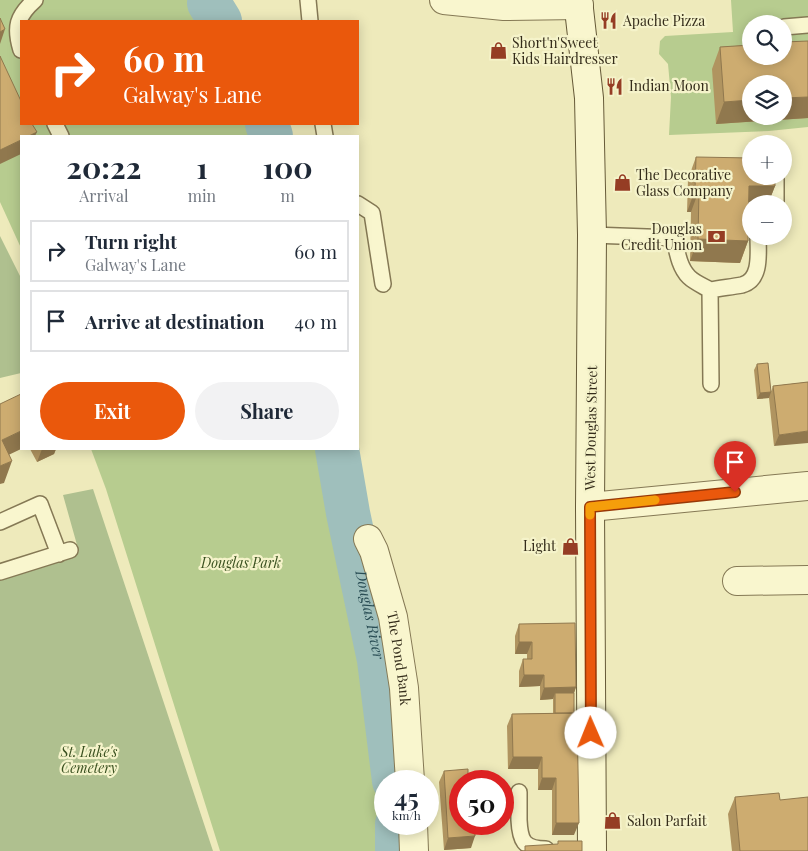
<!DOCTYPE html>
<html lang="en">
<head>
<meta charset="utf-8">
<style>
	:root { --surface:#fff; --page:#f2f2f3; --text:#1f2937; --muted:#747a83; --line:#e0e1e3; --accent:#ea580c }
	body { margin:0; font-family:"Playfair Display",serif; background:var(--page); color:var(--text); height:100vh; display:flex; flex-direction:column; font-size:19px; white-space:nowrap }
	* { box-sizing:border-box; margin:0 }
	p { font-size:16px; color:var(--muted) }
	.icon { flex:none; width:28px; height:28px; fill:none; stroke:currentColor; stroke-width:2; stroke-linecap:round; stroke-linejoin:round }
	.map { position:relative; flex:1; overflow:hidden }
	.details { position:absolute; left:20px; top:135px; width:339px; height:315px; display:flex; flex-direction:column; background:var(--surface); border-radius:0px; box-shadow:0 2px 12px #0003 }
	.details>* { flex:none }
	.banner { position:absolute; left:20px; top:20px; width:339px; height:105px; border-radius:0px; box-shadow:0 2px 12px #0003; background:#ea580c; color:#fff; overflow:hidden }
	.fabs { position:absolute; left:742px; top:15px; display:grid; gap:10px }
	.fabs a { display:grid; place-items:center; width:50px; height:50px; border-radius:50%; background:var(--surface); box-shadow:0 2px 12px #0003; font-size:25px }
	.speed { position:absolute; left:374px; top:770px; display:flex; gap:10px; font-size:25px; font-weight:700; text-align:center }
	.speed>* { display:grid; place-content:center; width:65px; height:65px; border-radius:50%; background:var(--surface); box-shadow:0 2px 12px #0003; line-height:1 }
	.speed small { font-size:12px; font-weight:400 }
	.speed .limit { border:8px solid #d22; background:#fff; color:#111 }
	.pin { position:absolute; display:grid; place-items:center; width:42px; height:42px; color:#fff; margin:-51px -21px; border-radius:50% 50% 50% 0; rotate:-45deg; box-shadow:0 0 5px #0007 }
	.pin .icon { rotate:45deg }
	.me { position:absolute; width:55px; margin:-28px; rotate:359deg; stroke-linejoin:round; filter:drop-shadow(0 0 4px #0008) }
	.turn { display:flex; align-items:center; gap:18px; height:105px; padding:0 20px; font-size:22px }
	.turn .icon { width:65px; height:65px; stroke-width:2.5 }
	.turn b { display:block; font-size:35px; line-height:42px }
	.eta { display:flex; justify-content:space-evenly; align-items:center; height:85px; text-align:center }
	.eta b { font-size:30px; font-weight:700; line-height:35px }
	.cta { display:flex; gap:10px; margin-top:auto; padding:10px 20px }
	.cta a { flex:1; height:58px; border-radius:30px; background:var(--accent); color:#fff; font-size:20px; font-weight:700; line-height:58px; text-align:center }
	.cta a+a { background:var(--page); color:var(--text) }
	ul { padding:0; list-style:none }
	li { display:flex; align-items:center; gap:15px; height:62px; margin:0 10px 8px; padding:0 10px; border:2px solid var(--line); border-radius:0px }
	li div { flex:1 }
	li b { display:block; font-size:19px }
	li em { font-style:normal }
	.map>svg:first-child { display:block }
	.green { fill:#b7cc8f; fill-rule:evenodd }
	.cemetery { fill:#afc08f }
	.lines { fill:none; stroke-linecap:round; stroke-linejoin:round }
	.river { stroke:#9fbfbc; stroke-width:44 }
	.lane-casing { stroke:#857955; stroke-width:18 }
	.street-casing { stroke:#857955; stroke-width:30 }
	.secondary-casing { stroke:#665a38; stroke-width:30 }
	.lane { stroke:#f9f6ce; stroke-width:15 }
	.street { stroke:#f9f6ce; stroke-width:28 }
	.secondary { stroke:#f9f6ce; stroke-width:28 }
	.wall { fill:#b09460 }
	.shaded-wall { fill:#90784e }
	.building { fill:#cdac70; stroke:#90784e }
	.route-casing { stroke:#983908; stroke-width:12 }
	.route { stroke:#ea580c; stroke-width:9 }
	.slow { stroke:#f59e0b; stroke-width:9 }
	.labels { text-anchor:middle; stroke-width:4.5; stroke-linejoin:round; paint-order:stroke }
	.poi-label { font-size:14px; fill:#342c1a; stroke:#f5f3ca; text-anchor:start }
	.street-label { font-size:14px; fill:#342c1a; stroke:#f5f3ca }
	.park-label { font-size:14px; font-style:italic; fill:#3a5120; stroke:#f5f3ca }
	.water-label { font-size:15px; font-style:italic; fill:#294d54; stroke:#f5f3ca }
</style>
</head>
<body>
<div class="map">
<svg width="808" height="851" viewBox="0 0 808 851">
	<rect width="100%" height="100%" fill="#eeeabb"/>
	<!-- green -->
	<path class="green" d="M0 0H195L203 1 218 21H21V124H264L266 136H21V248L0 202Z
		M731 0H808V127L769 131 669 135 671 97 668 64 659 54 660 41 665 36 733 32ZM751 24H784V56H751ZM751 84H784V116H751Z
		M91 449H324L386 706 394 781H385V824H398L401 851H220L106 489Z"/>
	<!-- cemetery -->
	<path class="cemetery" d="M0 236 21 278V373L0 378Z
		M93 489 213 851H0V580L79 552 63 495Z"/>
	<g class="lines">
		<!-- river -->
		<g class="river">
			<path d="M209 3 220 21"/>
			<path d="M267 124 271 136"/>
			<path id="s1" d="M337 449 348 513 379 660 394 781"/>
			<path d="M397 851V824"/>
		</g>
		<defs>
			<path id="lane" d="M308 0 310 21
				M784 27 808 25
				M21 50C14 27 17 16 35 0
				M55 124 61 136
				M323 124 325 136
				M775 176 776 179V204
				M358 204 372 213 383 284
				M592 235 674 238C677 251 679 267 689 277 694 282 703 286 710 290L711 384
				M710 290C720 288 731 287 742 285 762 280 758 252 758 236
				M0 522 40 504 59 554
				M0 572 70 550
				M519 792C519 801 519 810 519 820 520 840 523 849 546 849"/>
			<g id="street">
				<path d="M444 0 504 6 579 5"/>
				<path d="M590 507 808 486"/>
				<path id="s2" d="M368 539 374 551 393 617 404 688 410 781"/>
				<path d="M737 581 808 580"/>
				<path d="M413 824 414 851"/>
			</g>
			<path id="secondary" d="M578 0 589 98 592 235 590 507 592 851"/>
		</defs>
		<!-- lane casing -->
		<use href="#lane" class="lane-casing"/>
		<!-- street casing -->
		<use href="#street" class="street-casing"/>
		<!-- secondary casing -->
		<use href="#secondary" class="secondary-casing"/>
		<!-- lane -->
		<use href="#lane" class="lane"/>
		<!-- street -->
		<use href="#street" class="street"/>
		<!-- secondary -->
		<use href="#secondary" class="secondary"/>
	</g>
	<!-- wall -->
	<path class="wall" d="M808 41V118L716 124 712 69 720 47Z
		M696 157 775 186 768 204H751V208H748V241L740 263 690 261 691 212H687L688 179Z
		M757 364 771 392 773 386 808 382 774 446 769 398 757 399 754 370Z
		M30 449H56L54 454 37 462Z
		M519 624 576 687 574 693V835H552V790H538V769H508L507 726 512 714 553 713V699L540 700V686L519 687V671L523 659H527V654H515V636Z
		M444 771 460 781 471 848 444 850 439 782Z
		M735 797 780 800 808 851H732L728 814Z"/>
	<!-- shaded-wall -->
	<path class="shaded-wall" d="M5 29 0 44V32Z
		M808 97V118L716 124 724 102 751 100V116H784V98Z
		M37 132 35 136H29Z
		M21 140V154L0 164V150Z
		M749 186H775L768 204H751V208H741Z
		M695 190H699L691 212H687Z
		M698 239 748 241 740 263 690 261Z
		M771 392 769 398 757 399 760 393Z
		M21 431V449L0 459 2 440Z
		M808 431V443L774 446 779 435Z
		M42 449H56L54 454 37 462Z
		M12 461 4 483 0 484V466Z
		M519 642H532L527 654H515Z
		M524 675H544L540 686 519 687Z
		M576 687 572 699 555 693 553 699 540 700 544 688Z
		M513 757H542L538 769H508Z
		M542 778H556L552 790H538Z
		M556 823H579L574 835H552Z
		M475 836 471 848 444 850 448 838Z"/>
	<!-- building -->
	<path class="building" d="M0 18 5 29 0 32Z
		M808 41V97L784 98V84H751V100L724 102 720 47 751 45V56H784V42Z
		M0 56 21 101V124H32L37 132 29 136H21V140L0 150Z
		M696 157 751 158V176H775V186H749L748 241 698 239 699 190H695Z
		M768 363 771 392 760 393 757 364Z
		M808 382V431L779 435 773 386Z
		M21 394V431L2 440 12 461 0 466V404Z
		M575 623 576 687 544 688V675H524L523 659H532V642H519V624Z
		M555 693H574V713H555Z
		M577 713 579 823H556V778H542V757H513L512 714Z
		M468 769V774L484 773 485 781H460V824H475V836L448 838 444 771Z
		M779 793 780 800 808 797V851H740L735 797Z
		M558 841H582V851H521H525V846L558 844Z"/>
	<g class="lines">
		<defs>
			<path id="route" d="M591 733 590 507 735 492"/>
		</defs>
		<!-- route casing -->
		<use href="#route" class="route-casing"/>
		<!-- route -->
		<use href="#route" class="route"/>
		<!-- slow -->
		<path class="slow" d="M590 515V507L655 500"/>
	</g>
	<!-- icons -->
	<defs>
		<symbol id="restaurant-bare" viewBox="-9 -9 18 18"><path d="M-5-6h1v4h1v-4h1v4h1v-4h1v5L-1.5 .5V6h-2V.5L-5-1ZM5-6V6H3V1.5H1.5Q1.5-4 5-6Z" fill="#953d24" stroke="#f5f3ca" stroke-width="2.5" paint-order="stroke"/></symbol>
		<symbol id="shop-bare" viewBox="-9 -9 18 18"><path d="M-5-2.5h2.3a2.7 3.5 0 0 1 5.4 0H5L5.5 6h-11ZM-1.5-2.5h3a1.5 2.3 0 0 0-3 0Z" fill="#953d24" stroke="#f5f3ca" stroke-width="2.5" paint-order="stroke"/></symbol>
		<symbol id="bank-bare" viewBox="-9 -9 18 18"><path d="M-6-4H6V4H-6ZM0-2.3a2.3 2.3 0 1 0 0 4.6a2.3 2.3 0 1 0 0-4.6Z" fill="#953d24" stroke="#f5f3ca" stroke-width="2.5" paint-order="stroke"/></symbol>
	</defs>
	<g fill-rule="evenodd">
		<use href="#restaurant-bare" x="596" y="8" width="25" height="25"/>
		<use href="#shop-bare" x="486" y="38" width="25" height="25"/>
		<use href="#restaurant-bare" x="602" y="74" width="25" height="25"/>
		<use href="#shop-bare" x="610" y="170" width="25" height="25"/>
		<use href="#bank-bare" x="704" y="224" width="25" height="25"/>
		<use href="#shop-bare" x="558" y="534" width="25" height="25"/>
		<use href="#shop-bare" x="600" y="808" width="25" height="25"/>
	</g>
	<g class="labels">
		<!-- poi labels -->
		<g class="poi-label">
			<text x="623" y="26">Apache Pizza</text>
			<text x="512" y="48">Short'n'Sweet<tspan x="512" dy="16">Kids Hairdresser</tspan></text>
			<text x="629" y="91">Indian Moon</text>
			<text x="636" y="180">The Decorative<tspan x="636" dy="16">Glass Company</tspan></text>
			<text x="702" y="234" text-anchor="end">Douglas<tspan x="702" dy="16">Credit Union</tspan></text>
			<text x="556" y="551" text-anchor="end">Light</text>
			<text x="627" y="826">Salon Parfait</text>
		</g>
		<!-- street labels -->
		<g class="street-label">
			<text transform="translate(591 428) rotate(-89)" y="5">West Douglas Street</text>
			<text dy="5" stroke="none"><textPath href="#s2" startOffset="124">The Pond Bank</textPath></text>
		</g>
		<!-- park labels -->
		<g class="park-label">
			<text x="241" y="568">Douglas Park</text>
			<text x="89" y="757">St. Luke's<tspan x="89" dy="16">Cemetery</tspan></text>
		</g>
		<!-- water labels -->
		<g class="water-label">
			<text dy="5" stroke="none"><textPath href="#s1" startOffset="169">Douglas River</textPath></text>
		</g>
	</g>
</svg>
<div class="fabs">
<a><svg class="icon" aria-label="search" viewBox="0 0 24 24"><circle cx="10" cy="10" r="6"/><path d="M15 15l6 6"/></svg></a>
<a><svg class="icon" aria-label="layers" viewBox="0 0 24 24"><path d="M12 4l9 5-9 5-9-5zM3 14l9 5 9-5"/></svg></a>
<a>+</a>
<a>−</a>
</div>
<div class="speed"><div>45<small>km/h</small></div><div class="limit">50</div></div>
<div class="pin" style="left:735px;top:492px;background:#d93025"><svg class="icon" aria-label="arrive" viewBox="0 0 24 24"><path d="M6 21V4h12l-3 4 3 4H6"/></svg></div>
<svg class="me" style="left:591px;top:733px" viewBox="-20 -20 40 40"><circle r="19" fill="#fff"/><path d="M0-13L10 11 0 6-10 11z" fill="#ea580c"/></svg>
<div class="banner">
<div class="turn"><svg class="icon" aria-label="right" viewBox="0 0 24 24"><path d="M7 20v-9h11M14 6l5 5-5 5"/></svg><div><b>60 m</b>Galway's Lane</div></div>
</div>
<section class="details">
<div class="eta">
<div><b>20:22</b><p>Arrival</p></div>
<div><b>1</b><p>min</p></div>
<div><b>100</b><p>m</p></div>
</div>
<ul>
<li><svg class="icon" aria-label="right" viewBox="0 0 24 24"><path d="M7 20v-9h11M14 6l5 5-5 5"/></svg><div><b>Turn right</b><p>Galway's Lane</p></div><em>60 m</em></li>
<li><svg class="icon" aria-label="arrive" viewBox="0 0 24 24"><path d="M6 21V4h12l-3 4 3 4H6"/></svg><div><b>Arrive at destination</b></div><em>40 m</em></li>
</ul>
<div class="cta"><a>Exit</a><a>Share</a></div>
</section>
</div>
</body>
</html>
